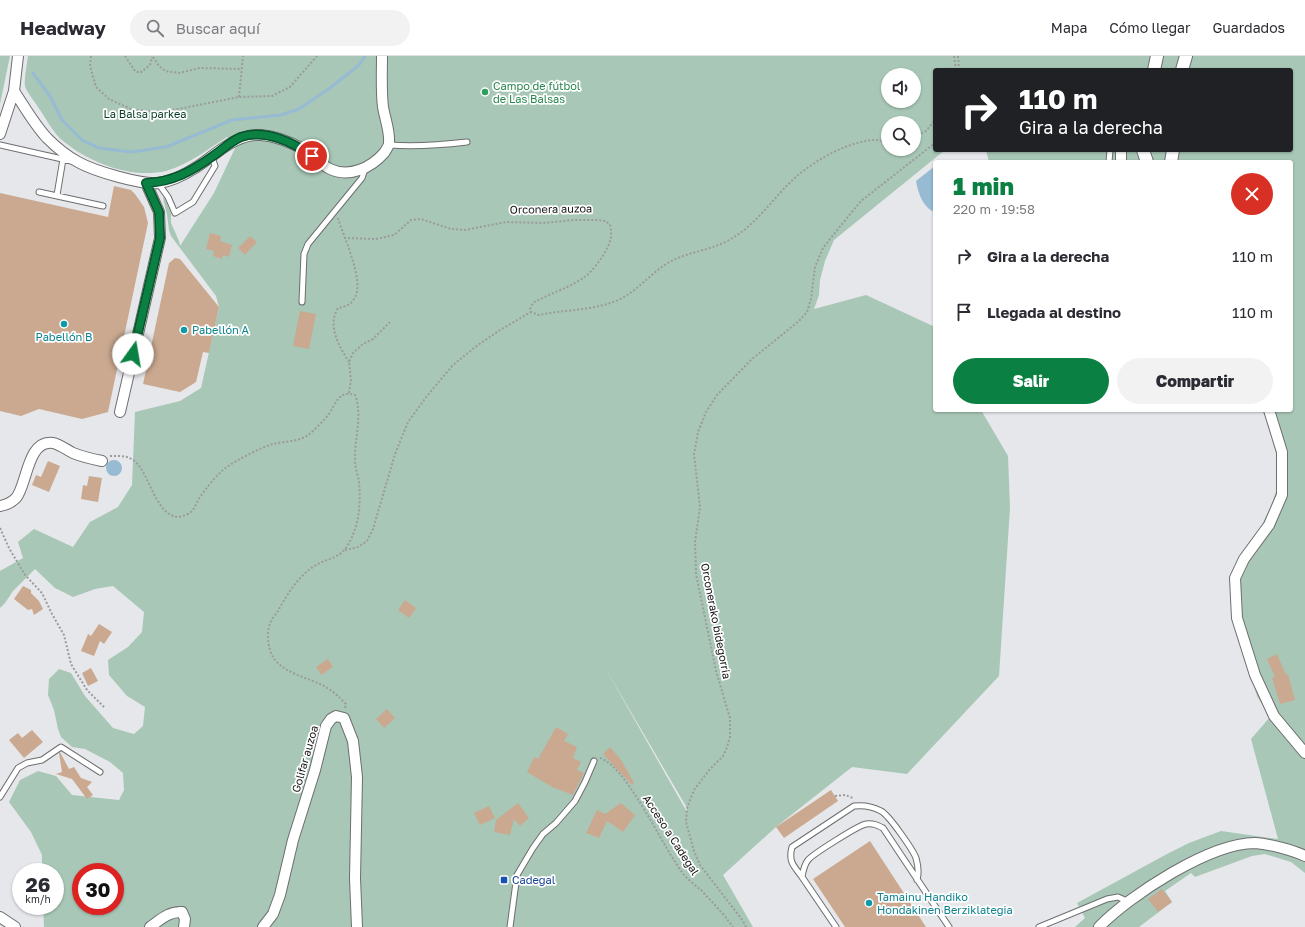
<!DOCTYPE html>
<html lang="es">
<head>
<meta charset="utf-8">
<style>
	:root { --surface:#fff; --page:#f2f2f3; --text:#2b2b33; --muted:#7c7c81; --line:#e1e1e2; --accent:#0b8043 }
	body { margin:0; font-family:"Golos Text",sans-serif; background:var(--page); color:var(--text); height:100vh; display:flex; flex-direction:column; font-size:15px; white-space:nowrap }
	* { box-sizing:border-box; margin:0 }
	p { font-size:13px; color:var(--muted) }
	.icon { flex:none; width:22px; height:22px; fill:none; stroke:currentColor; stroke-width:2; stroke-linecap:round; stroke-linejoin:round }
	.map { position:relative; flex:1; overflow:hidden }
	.side { position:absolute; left:933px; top:104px; width:360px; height:252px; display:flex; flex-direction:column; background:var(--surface); border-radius:4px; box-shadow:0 1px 3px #0004 }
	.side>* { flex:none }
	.banner { position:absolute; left:933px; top:12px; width:360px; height:84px; border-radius:4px; box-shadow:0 1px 3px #0004; background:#202124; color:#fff; overflow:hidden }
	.tools { position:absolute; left:881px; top:12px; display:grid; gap:8px }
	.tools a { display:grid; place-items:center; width:40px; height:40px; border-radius:50%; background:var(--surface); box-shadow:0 1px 3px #0004; font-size:20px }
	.speed { position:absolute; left:12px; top:807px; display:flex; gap:8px; font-size:20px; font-weight:700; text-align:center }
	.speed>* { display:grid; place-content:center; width:52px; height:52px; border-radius:50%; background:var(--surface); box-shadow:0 1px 3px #0004; line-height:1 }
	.speed small { font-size:10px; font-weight:400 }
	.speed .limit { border:6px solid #d22; background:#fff; color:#111 }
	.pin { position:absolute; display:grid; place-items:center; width:34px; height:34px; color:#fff; margin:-17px; border:2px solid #fff; border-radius:50%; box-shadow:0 1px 4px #0007 }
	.me { position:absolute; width:44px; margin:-22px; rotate:13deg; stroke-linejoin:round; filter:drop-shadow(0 0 3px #0008) }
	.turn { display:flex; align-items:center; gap:14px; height:84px; padding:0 20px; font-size:18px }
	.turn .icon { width:52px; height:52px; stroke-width:2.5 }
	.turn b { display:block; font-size:28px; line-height:34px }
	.round { display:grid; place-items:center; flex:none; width:42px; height:42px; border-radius:21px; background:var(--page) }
	.summary { display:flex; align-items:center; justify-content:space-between; height:68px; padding:0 20px }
	h1 { font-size:24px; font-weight:800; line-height:30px; color:var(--accent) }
	.action { display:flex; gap:8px; margin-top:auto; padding:8px 20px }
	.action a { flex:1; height:46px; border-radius:24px; background:var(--accent); color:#fff; font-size:16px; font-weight:800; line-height:46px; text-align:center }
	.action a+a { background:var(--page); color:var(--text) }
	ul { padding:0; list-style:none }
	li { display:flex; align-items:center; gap:12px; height:56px; padding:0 20px }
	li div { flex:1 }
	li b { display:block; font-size:15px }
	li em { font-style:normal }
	header { display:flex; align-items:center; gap:24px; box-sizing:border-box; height:56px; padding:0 20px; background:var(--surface); border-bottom:1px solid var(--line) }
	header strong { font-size:19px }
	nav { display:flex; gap:22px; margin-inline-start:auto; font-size:14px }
	.search { width:280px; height:36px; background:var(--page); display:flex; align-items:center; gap:10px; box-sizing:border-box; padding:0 14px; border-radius:22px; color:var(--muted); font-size:15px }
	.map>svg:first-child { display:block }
	.green { fill:#a8c7b6; fill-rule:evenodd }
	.water { fill:#96bbd2 }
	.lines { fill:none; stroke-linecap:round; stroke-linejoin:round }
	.stream { stroke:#96bbd2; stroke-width:3 }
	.building { fill:#caa990 }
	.service-casing { stroke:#6d6e70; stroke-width:7 }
	.minor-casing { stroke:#6d6e70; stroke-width:12 }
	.tertiary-casing { stroke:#6d6e70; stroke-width:14 }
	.path { stroke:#9a9b9d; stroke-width:2; stroke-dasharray:2 2; stroke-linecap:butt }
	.service { stroke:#fff; stroke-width:5 }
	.minor { stroke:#fff; stroke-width:10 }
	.tertiary { stroke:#fff; stroke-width:12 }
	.route-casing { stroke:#07532c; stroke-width:10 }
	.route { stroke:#0b8043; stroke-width:7 }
	.leisure-dot { fill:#2e9e5b; stroke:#fff; stroke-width:1.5 }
	.culture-dot { fill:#0f9aa8; stroke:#fff; stroke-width:1.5 }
	.transit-dot { fill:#1a4fb4; stroke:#fff; stroke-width:1.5 }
	.labels { text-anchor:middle; stroke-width:3.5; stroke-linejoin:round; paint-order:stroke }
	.leisure-label { font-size:11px; fill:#27864d; stroke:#fff; text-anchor:start }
	.park-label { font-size:11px; fill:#053a25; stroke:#fff }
	.street-label { font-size:11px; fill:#161617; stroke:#fff }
	.culture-label { font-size:11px; fill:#0d838f; stroke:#fff; text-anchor:start }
	.transit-label { font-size:11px; fill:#164399; stroke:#fff; text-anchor:start }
</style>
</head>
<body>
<header>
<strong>Headway</strong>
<div class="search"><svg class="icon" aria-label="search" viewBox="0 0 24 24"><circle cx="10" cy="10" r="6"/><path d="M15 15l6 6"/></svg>Buscar aquí</div>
<nav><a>Mapa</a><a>Cómo llegar</a><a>Guardados</a></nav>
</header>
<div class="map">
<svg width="1305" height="871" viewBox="0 0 1305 871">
	<rect width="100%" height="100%" fill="#e6e7ea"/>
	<!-- green -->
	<path class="green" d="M0 0H10L0 48Z
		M28 0H1305V817L1291 806 1265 798 1252 800 1195 821 1191 817 1165 835 1172 846 1139 871H1075L1085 862 1077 847 1167 798 1189 787 1221 775 1278 783 1251 683 1270 661 1257 640 1235 566 1232 518 1237 506 1260 473 1272 448 1278 428 1277 401 1264 354H1291V106H989L986 94H1291V14H935V94H945L834 184 825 205 820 224 819 239 814 253 866 239 935 271V354H981L1008 400 1010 452 999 620 907 718 852 711 776 771 723 819 753 871H44L43 850H55V816H42V799L31 776 9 746 20 724 38 715 56 720 72 739 119 744 124 734 123 717 110 706 85 693 72 691 61 681 58 673 54 654 48 639 49 623 59 613 71 617 85 640 113 672 134 678 143 670 145 651 127 640 109 619 108 604 128 591 142 576 144 556 113 530 95 533 73 541 55 532 35 513 13 535 5 547 0 552V515L23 502 18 486 34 473 73 491 90 466 118 451 132 429 135 356 180 345 201 332 219 251 216 240 171 180 169 174 167 159 163 142 164 141 171 157V167L179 185 180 190 214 137 237 88 227 81C208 93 188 109 166 115 131 123 90 107 63 85 54 78 45 61 38 51 35 46 26 35 25 30 24 24 27 7 28 0ZM888 19H914V45H888ZM888 67H914V93H888ZM604 610 687 752V756ZM81 816H115V850H81Z"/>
	<!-- water -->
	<path class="water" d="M935 110V154L932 155C922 149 918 136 916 125Z
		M106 412a8 8 0 1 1 16 0a8 8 0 1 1-16 0Z"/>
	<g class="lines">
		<!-- stream -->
		<path class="stream" d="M33 17 50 40 62 64 82 84 99 92 131 96 166 91 232 64 281 59 299 53 330 32 359 9 365 0"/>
	</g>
	<!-- building -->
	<path class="building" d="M114 130 131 134 135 138 144 151 148 167 108 356 82 363 39 353 21 360 0 355V137L108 161Z
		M210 177 221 180 220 185 232 189 229 201 223 199 222 203 213 200 214 195 206 193Z
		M250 180 257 186 245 199 238 192Z
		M175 202 180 203 219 251 209 297 203 296 196 326 180 336 143 328 169 207Z
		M300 255 316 258 309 293 293 290Z
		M48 405 60 410 49 436 32 429 36 419 41 421Z
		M89 420 102 422 98 446 81 443 83 429 87 430Z
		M23 530 31 534V537L39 545 43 553 34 559 32 553 28 554 14 543Z
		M405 544 416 552 409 562 398 554Z
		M99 568 112 576 104 588 100 585 94 600 81 595 88 578 91 580Z
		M1277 598 1286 619 1288 618 1295 644 1280 648 1272 622 1275 621 1267 603Z
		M328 603 333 611 321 619 316 611Z
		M91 612 98 625 88 630 82 617Z
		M387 653 395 662 384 672 376 663Z
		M556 671 568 678 564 685 577 691 573 702 581 706 577 714 584 717 573 739 552 731 527 716 534 701 538 703Z
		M32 674 43 686 24 702 9 684 18 677 22 682Z
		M610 691 621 704 634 727 632 729 603 698Z
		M60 696 69 713 74 711 81 722 92 726 87 731 93 739 87 743 72 723 56 718 62 716 59 697Z
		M831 734 838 745 784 782 776 771Z
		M518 747 529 762 520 770 514 763 510 779 494 776 496 764Z
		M621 747 635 759 623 776 607 765 599 782 586 777 597 754 605 758Z
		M489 750 495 762 480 769 474 757Z
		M870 785 926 871H845L813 823Z
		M1162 833 1172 846 1158 856 1148 843Z"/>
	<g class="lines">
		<defs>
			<path id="service" d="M0 89 71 105
				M390 89C416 91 441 89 467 86
				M1109 106 1110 94
				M158 127 168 141 175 157 193 146 215 110 212 101
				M39 136 103 150
				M57 139 63 103
				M302 246 304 198 308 188 362 122 365 113
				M0 741 18 712 27 707 42 704 61 691 100 716
				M802 821C794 810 788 806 792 791L854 750C864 749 872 750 881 755 889 759 913 794 916 802 918 809 919 817 917 824
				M510 871 517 819 533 792 543 778 556 767 575 745 585 726 594 705
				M836 871 802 821C803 815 804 809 808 804 813 798 859 769 866 768 873 767 877 769 883 772L949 871
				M1039 871 1107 843 1118 841 1129 846"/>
			<path id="minor" d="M14 35C24 50 34 68 47 82 55 90 67 100 78 106 94 115 141 129 159 127 172 125 184 119 195 112 215 100 235 77 261 79 276 80 290 86 303 93 312 99 320 108 330 113 349 122 371 112 384 97 386 94 389 90 389 87 390 75 385 63 383 51 381 34 382 17 382 0
				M0 78 14 35 18 0
				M1121 106V94
				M1269 354 1282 396V439L1269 469 1244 503 1235 522 1237 562 1255 619 1274 660 1305 697
				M120 356 160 182 159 156 146 127
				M0 450C7 449 11 447 16 442 27 430 27 383 53 387 59 388 67 394 73 397 83 401 92 403 102 405
				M0 861 15 871
				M150 871C160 864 169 855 182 856L185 863 184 871
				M263 871 273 858 280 839 293 784 315 714 326 670 331 663 336 660 344 662 353 685 357 721 355 822 357 871
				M1099 871C1130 839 1210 787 1255 787 1269 788 1293 794 1305 800"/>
			<path id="tertiary" d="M1154 14 1157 0
				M1182 14 1186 0
				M1143 94 1147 106
				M1171 106 1173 94"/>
		</defs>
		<!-- service casing -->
		<use href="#service" class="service-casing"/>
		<!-- minor casing -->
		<use href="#minor" class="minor-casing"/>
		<!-- tertiary casing -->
		<use href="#tertiary" class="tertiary-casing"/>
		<!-- path -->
		<path class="path" d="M91 0 90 10 96 31 109 43 133 54 163 56 239 41 272 40 290 31 317 0
			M125 0 135 15 140 17 150 9 152 1
			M954 0 956 14
			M958 0 959 14
			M153 1 159 10 165 15 179 17 200 12 242 13
			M239 41 243 0
			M914 81 926 75 935 64
			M338 162C343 180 366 227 354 243 351 249 344 251 338 252 327 270 339 290 349 306
			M344 182 376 183 394 179 411 164 421 163 451 173 465 174 506 166 543 167 574 164H597L606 165 610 169C613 180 610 188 604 198 599 206 593 214 586 220 570 232 550 237 533 247L530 253 531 256 539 259C567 253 599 255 624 241 643 230 657 210 678 202 695 195 713 193 729 184 757 169 774 140 797 120 817 103 848 86 873 84 878 84 883 85 888 85
			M349 337 351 324 349 306 353 297 363 288 373 283 390 266
			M110 400C118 400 126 399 133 404 151 415 157 474 188 458 195 454 196 447 200 441 207 431 215 421 224 413 235 405 259 392 273 388 283 385 299 386 308 379 314 375 325 363 329 358 336 347 339 334 355 339 363 360 354 383 355 405 355 412 358 419 359 426 361 449 359 474 345 493 337 503 326 503 316 509 299 519 287 538 278 555 275 559 271 564 270 568 266 577 268 592 273 601 282 616 305 621 320 628 331 633 338 640 346 648L345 652
			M0 472 9 492 25 519 42 537 52 558 64 579 71 608 87 634 105 652
			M345 494 358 491 367 485 373 473 395 398 408 366 427 340 453 309 478 289 500 274 531 256
			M600 702C628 711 664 795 685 820 690 825 696 830 701 834 712 846 723 857 733 871
			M835 740 845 739 853 742
			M746 871 743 865 700 809 694 795 686 766 687 752 694 734 710 713 723 700 727 691 730 681V662L716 615 696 518 695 486 700 451 694 398 698 376 706 356 717 339 752 303 799 265 807 256 811 243 815 211 823 192 838 173 861 145 935 87"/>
		<!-- service -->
		<use href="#service" class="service"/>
		<!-- minor -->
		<use href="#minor" class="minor"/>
		<!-- tertiary -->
		<use href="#tertiary" class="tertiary"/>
	</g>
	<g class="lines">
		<defs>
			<path id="route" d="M133 298 160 182 159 156 146 127C173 126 192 115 213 100 222 94 231 85 241 81 265 73 293 86 312 100"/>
		</defs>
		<!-- route casing -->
		<use href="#route" class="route-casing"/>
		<!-- route -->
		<use href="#route" class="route"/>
	</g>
	<!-- markers -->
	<circle class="leisure-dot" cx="485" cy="36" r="4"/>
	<g class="culture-dot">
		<circle cx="64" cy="268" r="4"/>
		<circle cx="184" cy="274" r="4"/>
		<circle cx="869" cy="847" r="4"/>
	</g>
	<rect class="transit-dot" x="500" y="820" width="8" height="8" rx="2"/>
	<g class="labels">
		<!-- leisure labels -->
		<g class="leisure-label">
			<text x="493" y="34">Campo de fútbol<tspan x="493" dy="13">de Las Balsas</tspan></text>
		</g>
		<!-- park labels -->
		<g class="park-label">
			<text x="145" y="62">La Balsa parkea</text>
		</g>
		<!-- street labels -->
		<g class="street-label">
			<text transform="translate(551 153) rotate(-1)" y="4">Orconera auzoa</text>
			<text transform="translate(716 565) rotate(79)" y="4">Orconerako bidegorria</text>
			<text transform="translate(305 703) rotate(-74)" y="4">Golifar auzoa</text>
			<text transform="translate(671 779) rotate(57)" y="4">Acceso a Cadegal</text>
		</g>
		<!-- culture labels -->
		<g class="culture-label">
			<text x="192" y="278">Pabellón A</text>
			<text x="64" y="285" text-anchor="middle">Pabellón B</text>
			<text x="877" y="845">Tamainu Handiko<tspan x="877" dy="13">Hondakinen Berziklategia</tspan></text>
		</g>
		<!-- transit labels -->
		<g class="transit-label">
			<text x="512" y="828">Cadegal</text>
		</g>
	</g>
</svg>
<div class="tools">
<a><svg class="icon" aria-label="sound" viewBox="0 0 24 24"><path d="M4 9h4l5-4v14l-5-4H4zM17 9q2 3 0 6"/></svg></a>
<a><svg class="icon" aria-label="search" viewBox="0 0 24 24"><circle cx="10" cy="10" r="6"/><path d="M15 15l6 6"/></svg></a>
</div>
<div class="speed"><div>26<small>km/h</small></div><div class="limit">30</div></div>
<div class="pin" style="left:312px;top:100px;background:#d93025"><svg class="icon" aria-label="arrive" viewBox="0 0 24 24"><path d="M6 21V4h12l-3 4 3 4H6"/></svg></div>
<svg class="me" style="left:133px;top:298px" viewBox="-20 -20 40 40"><circle r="19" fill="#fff"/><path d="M0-13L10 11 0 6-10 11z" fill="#0b8043"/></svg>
<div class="banner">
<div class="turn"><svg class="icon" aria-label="right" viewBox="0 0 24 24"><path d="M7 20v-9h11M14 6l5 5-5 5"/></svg><div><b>110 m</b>Gira a la derecha</div></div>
</div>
<section class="side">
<div class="summary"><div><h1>1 min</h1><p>220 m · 19:58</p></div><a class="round" style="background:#d93025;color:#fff"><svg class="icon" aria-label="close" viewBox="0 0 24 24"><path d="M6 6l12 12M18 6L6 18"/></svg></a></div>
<ul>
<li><svg class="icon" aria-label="right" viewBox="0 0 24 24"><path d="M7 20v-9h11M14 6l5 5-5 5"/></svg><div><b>Gira a la derecha</b></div><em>110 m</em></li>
<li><svg class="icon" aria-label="arrive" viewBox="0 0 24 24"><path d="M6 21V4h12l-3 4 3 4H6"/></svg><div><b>Llegada al destino</b></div><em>110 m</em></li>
</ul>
<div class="action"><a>Salir</a><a>Compartir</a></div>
</section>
</div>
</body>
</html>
